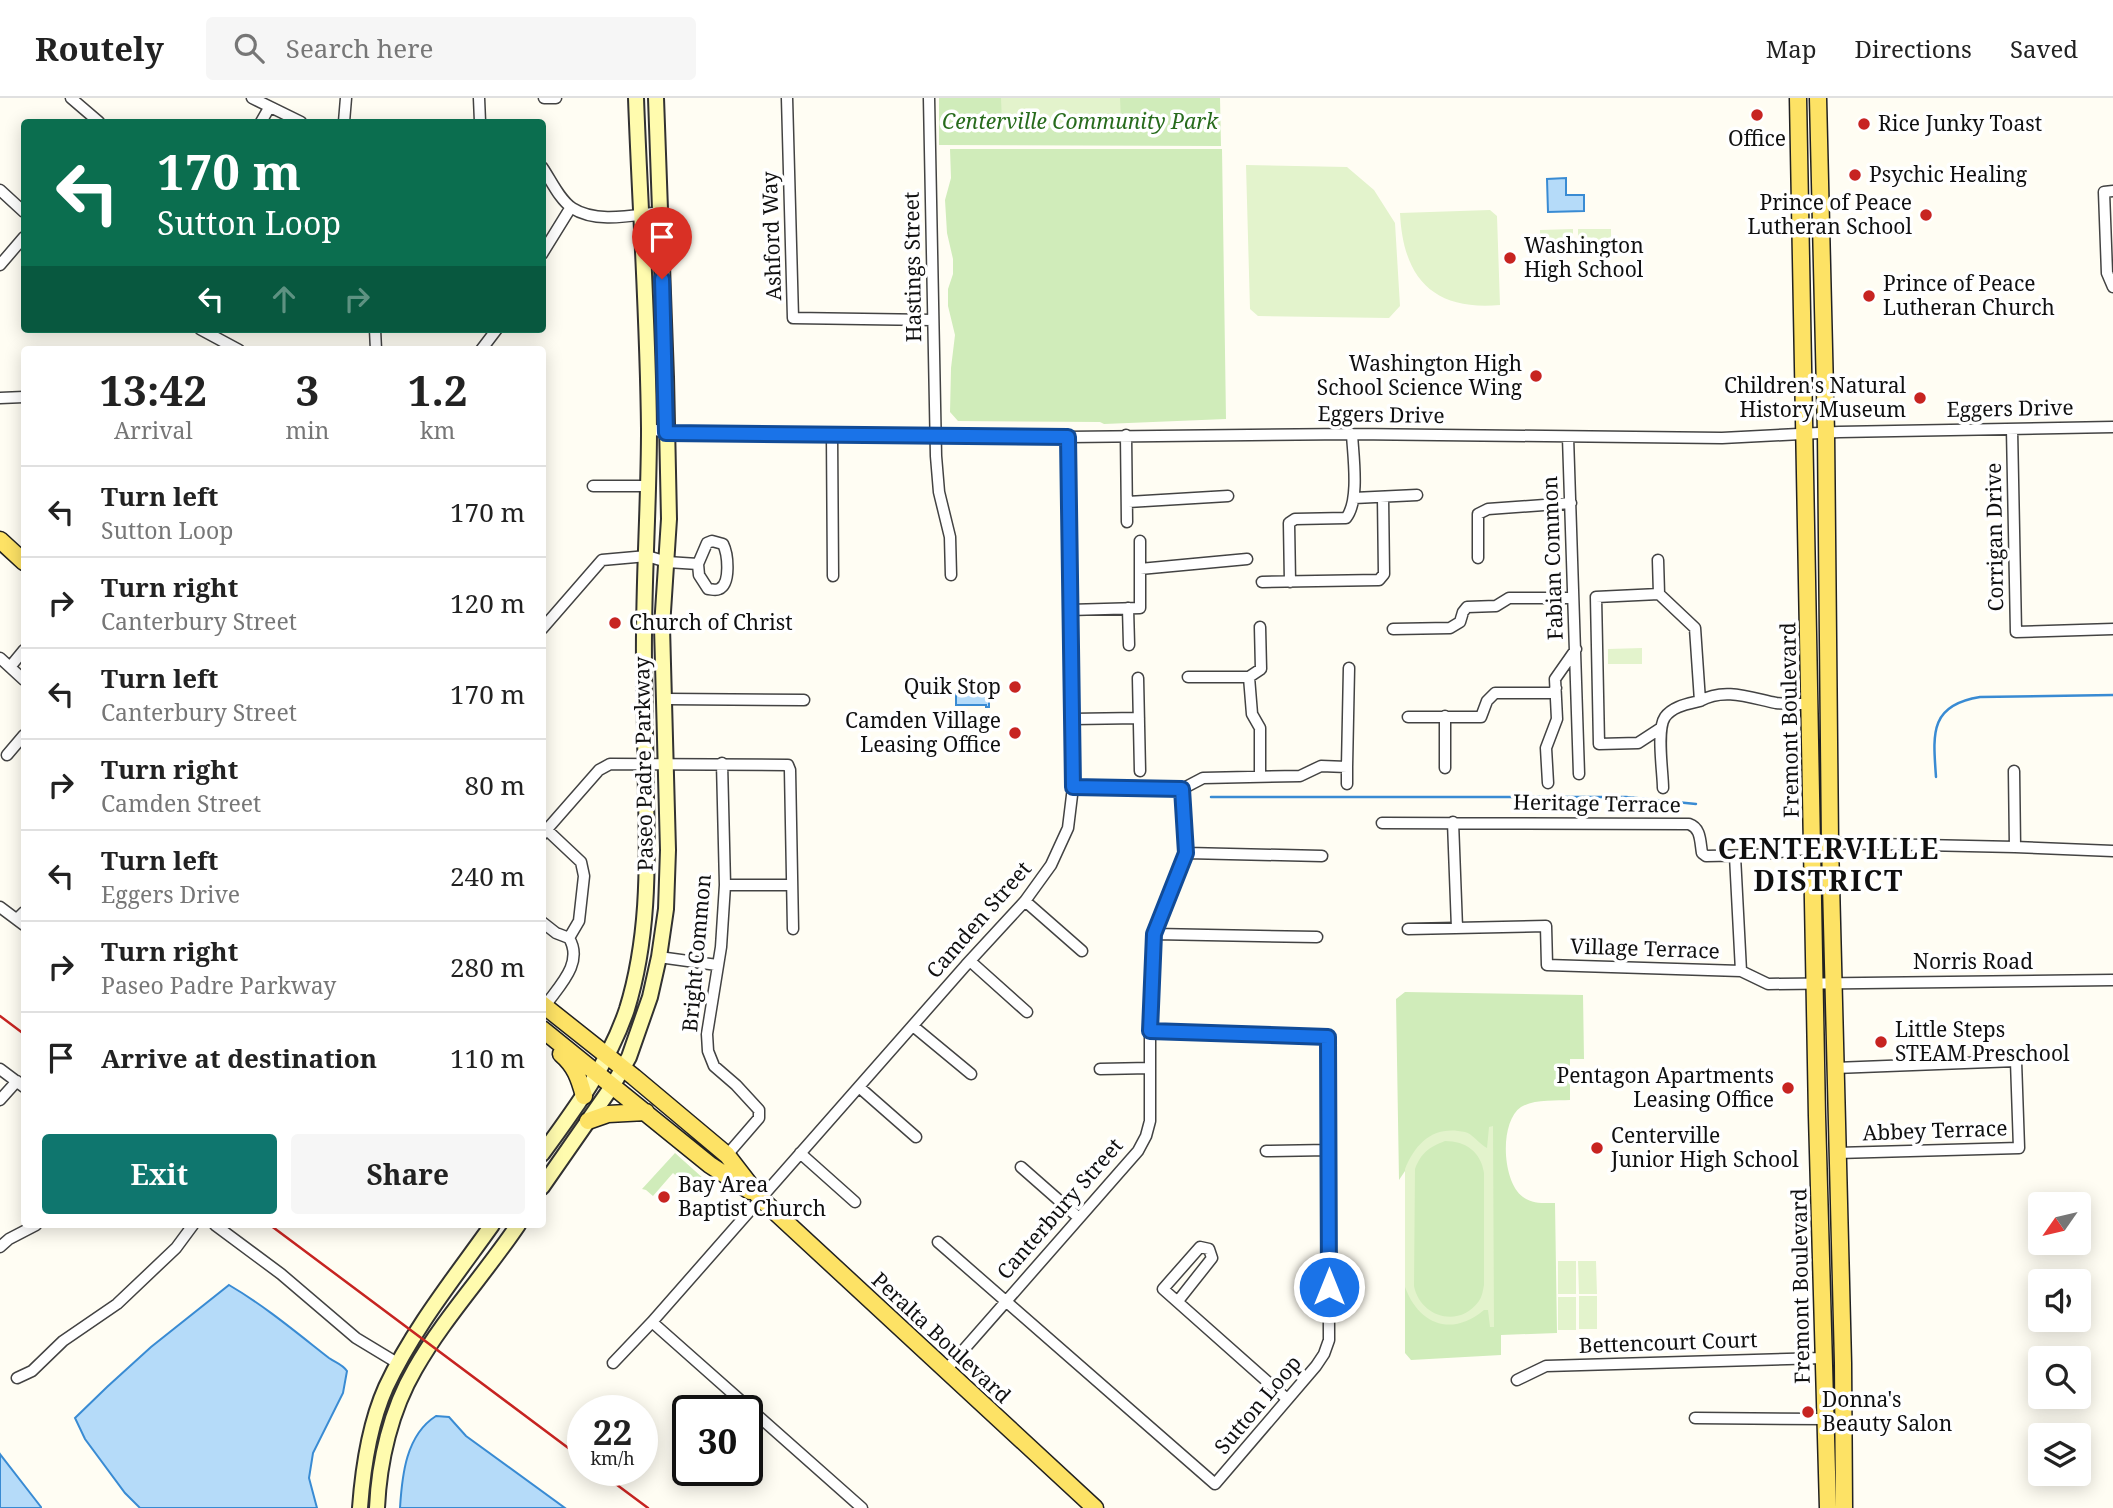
<!DOCTYPE html>
<html lang="en">
<head>
<meta charset="utf-8">
<style>
	:root { --surface:#fff; --page:#f6f6f6; --text:#222; --muted:#767676; --line:#e0e0e0; --accent:#0f766e }
	body { margin:0; font-family:"Noto Serif",serif; background:var(--page); color:var(--text); height:100vh; display:flex; flex-direction:column; font-size:26px; white-space:nowrap }
	* { box-sizing:border-box; margin:0 }
	p { font-size:23px; color:var(--muted) }
	.icon { flex:none; width:38px; height:38px; fill:none; stroke:currentColor; stroke-width:2; stroke-linecap:round; stroke-linejoin:round }
	.map { position:relative; flex:1; overflow:hidden }
	.drawer { position:absolute; left:21px; top:248px; width:525px; height:882px; display:flex; flex-direction:column; background:var(--surface); border-radius:7px; box-shadow:0 4px 18px #0003 }
	.drawer>* { flex:none }
	.top-card { position:absolute; left:21px; top:21px; width:525px; height:214px; border-radius:7px; box-shadow:0 4px 18px #0003; background:#0b6e4f; color:#fff; overflow:hidden }
	.needle { width:46px; rotate:236deg }
	.tools { position:absolute; left:2028px; top:1094px; display:grid; gap:14px }
	.tools a { display:grid; place-items:center; width:63px; height:63px; border-radius:7px; background:var(--surface); box-shadow:0 4px 18px #0003; font-size:35px }
	.speed { position:absolute; left:567px; top:1297px; display:flex; gap:14px; font-size:35px; font-weight:700; text-align:center }
	.speed>* { display:grid; place-content:center; width:91px; height:91px; border-radius:50%; background:var(--surface); box-shadow:0 4px 18px #0003; line-height:1 }
	.speed small { font-size:18px; font-weight:400 }
	.speed .limit { border:4px solid #111; border-radius:10px; background:#fff; color:#111 }
	.pin { position:absolute; display:grid; place-items:center; width:60px; height:60px; color:#fff; margin:-72px -30px; border-radius:50% 50% 50% 0; rotate:-45deg; box-shadow:0 0 7px #0007 }
	.pin .icon { rotate:45deg }
	.me { position:absolute; width:77px; margin:-38px; rotate:0deg; stroke-linejoin:round; filter:drop-shadow(0 0 5px #0008) }
	.turn { display:flex; align-items:center; gap:24px; height:147px; padding:0 21px; font-size:32px }
	.turn .icon { width:91px; height:91px; stroke-width:2.5 }
	.turn b { display:block; font-size:49px; line-height:60px }
	.lanes { display:flex; align-items:center; height:66px; padding:0 21px; background:#0003; justify-content:center; gap:35px; direction:ltr }
	.lanes .off { opacity:.35 }
	.eta { display:flex; justify-content:space-evenly; align-items:center; height:119px; text-align:center }
	.eta b { font-size:42px; font-weight:700; line-height:49px }
	.button { display:flex; gap:14px; margin-top:auto; padding:14px 21px }
	.button a { flex:1; height:80px; border-radius:7px; background:var(--accent); color:#fff; font-size:28px; font-weight:700; line-height:80px; text-align:center }
	.button a+a { background:var(--page); color:var(--text) }
	ul { padding:0; list-style:none }
	li { display:flex; align-items:center; gap:21px; height:91px; padding:0 21px; border-top:2px solid var(--line) }
	li div { flex:1 }
	li b { display:block; font-size:26px }
	li em { font-style:normal }
	header { display:flex; align-items:center; gap:42px; box-sizing:border-box; height:98px; padding:0 35px; background:var(--surface); border-bottom:2px solid var(--line) }
	header strong { font-size:33px }
	nav { display:flex; gap:38px; margin-inline-start:auto; font-size:24px }
	.search { width:490px; height:63px; background:var(--page); display:flex; align-items:center; gap:18px; box-sizing:border-box; padding:0 24px; border-radius:7px; color:var(--muted); font-size:26px }
	.map>svg:first-child { display:block }
	.green { fill:#d0ecba }
	.pitch { fill:#e3f3cc; fill-rule:evenodd }
	.water { fill:#b5dbf9; stroke:#398bd3; stroke-width:2 }
	.lines { fill:none; stroke-linecap:round; stroke-linejoin:round }
	.stream { stroke:#398bd3; stroke-width:2.5 }
	.street-casing { stroke:#434343; stroke-width:13 }
	.secondary-casing { stroke:#323232; stroke-width:18 }
	.primary-casing { stroke:#212121; stroke-width:19 }
	.street { stroke:#fff; stroke-width:10 }
	.secondary { stroke:#fffbae; stroke-width:14 }
	.primary { stroke:#fde265; stroke-width:16 }
	.rail { stroke:#c72421; stroke-width:2.5 }
	.route-casing { stroke:#114b97; stroke-width:18 }
	.route { stroke:#1a73e8; stroke-width:12 }
	.poi-dot { fill:#c72421; stroke:#fff; stroke-width:2.5 }
	.labels { text-anchor:middle; stroke-width:7; stroke-linejoin:round; paint-order:stroke }
	.park-label { font-size:21px; font-style:italic; fill:#276b1c; stroke:#fff }
	.poi-label { font-size:21px; fill:#101010; stroke:#fff; text-anchor:start }
	.street-label { font-size:21px; fill:#101010; stroke:#fff }
	.district-label { font-size:28px; font-weight:bold; letter-spacing:2px; fill:#101010; stroke:#fff }
</style>
</head>
<body>
<header>
<strong>Routely</strong>
<div class="search"><svg class="icon" aria-label="search" viewBox="0 0 24 24"><circle cx="10" cy="10" r="6"/><path d="M15 15l6 6"/></svg>Search here</div>
<nav><a>Map</a><a>Directions</a><a>Saved</a></nav>
</header>
<div class="map">
<svg width="2113" height="1410" viewBox="0 0 2113 1410">
	<rect width="100%" height="100%" fill="#fffdf3"/>
	<!-- green -->
	<path class="green" d="M939 0H1220L1221 48 939 47Z
		M950 51H1222L1226 321 1104 326 1100 324 958 323 950 314 951 270 955 237 948 208V191L953 176V161L947 135 945 102 951 80Z
		M1405 894 1583 897 1584 961H1570V1002C1556 1003 1534 1001 1521 1009 1499 1024 1502 1084 1523 1099 1532 1106 1544 1105 1555 1105L1557 1235 1501 1237V1257L1411 1262 1405 1255V1073L1399 1082 1396 901Z
		M675 1055 704 1081 693 1093 673 1075 653 1098 646 1092 642 1091Z"/>
	<!-- pitch -->
	<path class="pitch" d="M1001 0H1120L1121 21 1113 29 1007 30 1002 25Z
		M1246 67 1347 69 1374 92 1395 125 1400 208 1389 220 1258 218 1250 211Z
		M1490 112 1497 118 1500 207C1432 213 1403 179 1400 115Z
		M1573 131V153L1540 154V132Z
		M1578 131H1611V152L1578 153Z
		M1642 550V566H1608V551Z
		M1493 1028 1494 1229H1490L1488 1212H1484C1452 1239 1419 1227 1405 1189V1071C1416 1044 1434 1027 1465 1034 1473 1036 1479 1046 1487 1050L1489 1029ZM1445 1043C1466 1043 1481 1054 1484 1075V1187C1483 1192 1482 1199 1479 1203 1459 1231 1420 1219 1414 1188L1415 1071C1421 1055 1429 1049 1445 1043Z
		M1558 1163H1576V1196H1558Z
		M1578 1163H1596L1597 1196H1579Z
		M1579 1198H1597V1231H1579Z
		M1558 1199H1576V1232H1558Z"/>
	<!-- water -->
	<path class="water" d="M1566 80V97H1584V113L1548 114 1547 81Z
		M956 592H989V609H986V607H956Z
		M229 1187C265 1208 297 1235 329 1260 336 1265 342 1266 347 1273L343 1295 313 1355 309 1380 317 1410H140L125 1395 85 1341 75 1320 107 1289 151 1249Z
		M436 1318 449 1319 466 1338 565 1410H400C402 1377 406 1337 436 1318Z
		M0 1356 41 1409V1410H0Z"/>
	<g class="lines">
		<!-- stream -->
		<path class="stream" d="M1936 679C1933 636 1929 607 1980 599L2113 597
			M1211 699H1626L1696 706"/>
		<defs>
			<path id="street" d="M71 0 99 24
				M252 0 301 24
				M479 0 480 24
				M544 0H556
				M787 0 793 220 933 222
				M929 0 936 358 939 394 950 439 951 477
				M261 24 269 10
				M344 24 346 0
				M542 69C551 82 559 101 572 110 597 126 633 117 661 114
				M0 92 24 114
				M2113 93 2104 94 2107 175 2113 189
				M542 156 571 109
				M0 167 24 139
				M200 231 239 252
				M375 231 376 252
				M481 252 497 231
				M0 300 24 299
				M649 330 666 335 1068 339 1352 336 1722 340 1839 334 2113 329
				M2012 331 2016 534 2113 531
				M832 336 833 478
				M1126 337 1127 424
				M1568 339 1579 676
				M593 388H648
				M1354 400 1417 397
				M1128 404 1228 398
				M1478 460V416L1488 411 1571 405
				M1658 462 1659 496
				M1140 471 1247 461
				M1262 484 1379 482 1384 476 1383 399
				M1290 484 1289 425 1295 421 1346 420C1360 403 1353 357 1352 336
				M1128 510 1129 547
				M1069 512 1140 510V443
				M1260 529 1261 571 1249 579 1252 616 1260 630V678
				M542 531 602 462 647 458 667 464 698 466 699 477 708 491C712 491 715 493 719 491 731 486 728 456 723 446L712 443 707 445 698 466
				M1393 531 1450 530 1460 524 1463 514 1467 509 1496 508 1509 500H1573
				M0 560 24 582
				M10 569 24 552
				M1188 579H1249
				M1138 580 1140 673
				M666 601 804 602
				M1700 603C1724 589 1751 600 1776 605 1787 606 1799 606 1810 606
				M1445 618V670
				M1408 619H1481L1487 603 1495 595H1552L1556 590
				M1072 621 1139 620
				M1661 630 1638 645 1599 646 1596 499 1659 496 1695 530 1700 603C1688 606 1673 608 1665 619 1656 632 1663 674 1663 690
				M7 657 24 637
				M722 665 725 787 721 849 707 936 708 953 714 968 736 987 759 1012V1020L727 1057
				M1347 669V686
				M2014 673 2015 749
				M1548 685 1546 650 1557 621 1555 581 1576 551
				M1073 689 1182 691 1203 680 1300 678 1321 668 1347 669 1349 570
				M1453 724 1457 830
				M1382 725 1689 726C1701 730 1700 743 1702 755L1706 758 1756 757 1813 750 1830 745 2015 749 2113 753
				M547 732 581 764 584 778 579 823 569 840
				M542 737 599 672 610 666 788 667 790 672 793 831
				M1187 755 1322 758
				M1735 758 1741 873
				M725 787H791
				M1025 803 1082 853
				M0 809 24 827
				M17 821 24 814
				M542 824 556 835 569 840
				M1408 831 1546 828 1547 867 1741 873 1768 886 2113 882
				M1155 836 1317 839
				M659 859 717 867
				M970 863 1027 914
				M545 908C559 888 584 865 569 840
				M913 928 971 976
				M1835 970 2016 963 2019 1050 1837 1055
				M0 971 24 989
				M1100 971 1150 970
				M859 989 916 1039
				M0 1002 17 983
				M1266 1053 1329 1052
				M800 1055 855 1104
				M1021 1069 1079 1120
				M215 1127 281 1176 356 1240 399 1266
				M938 1144 1215 1386 1316 1268 1324 1256 1329 1242 1328 939 1150 933
				M0 1149 9 1141 36 1127
				M1178 1203 1212 1160 1209 1151 1200 1149 1163 1191 1287 1301
				M652 1224 862 1410
				M613 1265 652 1224 966 867 1025 803 1051 767 1068 730 1073 689 1068 339
				M945 1273 1138 1053 1146 1038 1150 1023V933L1155 836 1187 755 1182 691
				M17 1280 32 1273 63 1243 117 1206 176 1150 193 1127
				M1517 1282 1546 1268 1824 1260
				M1695 1320 1826 1321"/>
			<path id="secondary" d="M542 1056C575 1011 609 965 627 911 648 843 648 772 646 701 645 656 645 610 644 565 643 487 649 409 649 331 648 221 640 110 636 0
				M542 1089 613 987 629 959 650 899 659 859 666 811 668 752 662 529 669 421 666 279 656 0
				M360 1410C363 1369 369 1327 386 1289 413 1231 455 1179 492 1127
				M377 1410C379 1363 391 1312 415 1271 444 1220 485 1176 518 1127"/>
			<path id="primary" d="M1798 0 1817 1018 1828 1410
				M1818 0 1826 335 1830 745 1843 1265 1844 1410
				M0 442 24 464
				M542 906 634 979 727 1057 760 1100 1095 1410
				M542 931 710 1067 750 1093
				M561 956C575 968 579 980 584 998
				M588 1023 608 1016 646 1014"/>
		</defs>
		<!-- street casing -->
		<use href="#street" class="street-casing"/>
		<!-- secondary casing -->
		<use href="#secondary" class="secondary-casing"/>
		<!-- primary casing -->
		<use href="#primary" class="primary-casing"/>
		<!-- street -->
		<use href="#street" class="street"/>
		<!-- secondary -->
		<use href="#secondary" class="secondary"/>
		<!-- primary -->
		<use href="#primary" class="primary"/>
		<!-- rail -->
		<path class="rail" d="M0 918 24 936
			M270 1127 583 1361
			M597 1372 648 1410"/>
	</g>
	<g class="lines">
		<defs>
			<path id="route" d="M662 181 666 335 1068 339 1073 689 1182 691 1186 755 1154 836 1150 933 1328 939 1329 1189"/>
		</defs>
		<!-- route casing -->
		<use href="#route" class="route-casing"/>
		<!-- route -->
		<use href="#route" class="route"/>
	</g>
	<!-- markers -->
	<g class="poi-dot">
		<circle cx="1757" cy="17" r="7"/>
		<circle cx="1864" cy="26" r="7"/>
		<circle cx="1855" cy="77" r="7"/>
		<circle cx="1926" cy="117" r="7"/>
		<circle cx="1510" cy="160" r="7"/>
		<circle cx="1869" cy="198" r="7"/>
		<circle cx="1536" cy="278" r="7"/>
		<circle cx="1920" cy="300" r="7"/>
		<circle cx="615" cy="525" r="7"/>
		<circle cx="1015" cy="589" r="7"/>
		<circle cx="1015" cy="635" r="7"/>
		<circle cx="1881" cy="944" r="7"/>
		<circle cx="1788" cy="990" r="7"/>
		<circle cx="1597" cy="1050" r="7"/>
		<circle cx="664" cy="1099" r="7"/>
		<circle cx="1808" cy="1314" r="7"/>
	</g>
	<g class="labels">
		<!-- park labels -->
		<g class="park-label">
			<text x="1080" y="31">Centerville Community Park</text>
		</g>
		<!-- poi labels -->
		<g class="poi-label">
			<text x="1878" y="33">Rice Junky Toast</text>
			<text x="1757" y="48" text-anchor="middle">Office</text>
			<text x="1869" y="84">Psychic Healing</text>
			<text x="1912" y="112" text-anchor="end">Prince of Peace<tspan x="1912" dy="24">Lutheran School</tspan></text>
			<text x="1524" y="155">Washington<tspan x="1524" dy="24">High School</tspan></text>
			<text x="1883" y="193">Prince of Peace<tspan x="1883" dy="24">Lutheran Church</tspan></text>
			<text x="1522" y="273" text-anchor="end">Washington High<tspan x="1522" dy="24">School Science Wing</tspan></text>
			<text x="1906" y="295" text-anchor="end">Children's Natural<tspan x="1906" dy="24">History Museum</tspan></text>
			<text x="629" y="532">Church of Christ</text>
			<text x="1001" y="596" text-anchor="end">Quik Stop</text>
			<text x="1001" y="630" text-anchor="end">Camden Village<tspan x="1001" dy="24">Leasing Office</tspan></text>
			<text x="1895" y="939">Little Steps<tspan x="1895" dy="24">STEAM Preschool</tspan></text>
			<text x="1774" y="985" text-anchor="end">Pentagon Apartments<tspan x="1774" dy="24">Leasing Office</tspan></text>
			<text x="1611" y="1045">Centerville<tspan x="1611" dy="24">Junior High School</tspan></text>
			<text x="678" y="1094">Bay Area<tspan x="678" dy="24">Baptist Church</tspan></text>
			<text x="1822" y="1309">Donna's<tspan x="1822" dy="24">Beauty Salon</tspan></text>
		</g>
		<!-- street labels -->
		<g class="street-label">
			<text transform="translate(772 138) rotate(-92)" y="7">Ashford Way</text>
			<text transform="translate(913 169) rotate(-91)" y="7">Hastings Street</text>
			<text transform="translate(2010 311) rotate(-1)" y="7">Eggers Drive</text>
			<text transform="translate(1381 317) rotate(1)" y="7">Eggers Drive</text>
			<text transform="translate(1995 439) rotate(-91)" y="7">Corrigan Drive</text>
			<text transform="translate(1553 460) rotate(-92)" y="7">Fabian Common</text>
			<text transform="translate(1790 622) rotate(-91)" y="7">Fremont Boulevard</text>
			<text transform="translate(644 666) rotate(-91)" y="7">Paseo Padre Parkway</text>
			<text transform="translate(1597 706) rotate(1)" y="7">Heritage Terrace</text>
			<text transform="translate(979 822) rotate(-49)" y="7">Camden Street</text>
			<text transform="translate(1645 851) rotate(2)" y="7">Village Terrace</text>
			<text transform="translate(697 855) rotate(-85)" y="7">Bright Common</text>
			<text x="1973" y="871">Norris Road</text>
			<text transform="translate(1935 1033) rotate(-2)" y="7">Abbey Terrace</text>
			<text transform="translate(1060 1111) rotate(-49)" y="7">Canterbury Street</text>
			<text transform="translate(1801 1188) rotate(-91)" y="7">Fremont Boulevard</text>
			<text transform="translate(941 1240) rotate(43)" y="7">Peralta Boulevard</text>
			<text transform="translate(1668 1245) rotate(-2)" y="7">Bettencourt Court</text>
			<text transform="translate(1258 1307) rotate(-50)" y="7">Sutton Loop</text>
		</g>
		<!-- district labels -->
		<g class="district-label">
			<text x="1829" y="761">CENTERVILLE<tspan x="1829" dy="32">DISTRICT</tspan></text>
		</g>
	</g>
</svg>
<div class="tools">
<a><svg class="needle" viewBox="-14 -14 28 28"><path d="M0-13l5 13h-10z" fill="#e53935"/><path d="M0 13l5-13h-10z" fill="#767676"/></svg></a>
<a><svg class="icon" aria-label="sound" viewBox="0 0 24 24"><path d="M4 9h4l5-4v14l-5-4H4zM17 9q2 3 0 6"/></svg></a>
<a><svg class="icon" aria-label="search" viewBox="0 0 24 24"><circle cx="10" cy="10" r="6"/><path d="M15 15l6 6"/></svg></a>
<a><svg class="icon" aria-label="layers" viewBox="0 0 24 24"><path d="M12 4l9 5-9 5-9-5zM3 14l9 5 9-5"/></svg></a>
</div>
<div class="speed"><div>22<small>km/h</small></div><div class="limit">30</div></div>
<div class="pin" style="left:662px;top:181px;background:#d93025"><svg class="icon" aria-label="arrive" viewBox="0 0 24 24"><path d="M6 21V4h12l-3 4 3 4H6"/></svg></div>
<svg class="me" style="left:1329px;top:1189px" viewBox="-20 -20 40 40"><circle r="17" fill="#1a73e8" stroke="#fff" stroke-width="3"/><path d="M0-11L8 9 0 5-8 9z" fill="#fff"/></svg>
<div class="top-card">
<div class="turn"><svg class="icon" aria-label="left" viewBox="0 0 24 24"><path d="M17 20v-9H6M10 6l-5 5 5 5"/></svg><div><b>170 m</b>Sutton Loop</div></div>
<div class="lanes"><svg class="icon" aria-label="left" viewBox="0 0 24 24"><path d="M17 20v-9H6M10 6l-5 5 5 5"/></svg><svg class="icon off" aria-label="ahead" viewBox="0 0 24 24"><path d="M12 20V5M6 11l6-6 6 6"/></svg><svg class="icon off" aria-label="right" viewBox="0 0 24 24"><path d="M7 20v-9h11M14 6l5 5-5 5"/></svg></div>
</div>
<section class="drawer">
<div class="eta">
<div><b>13:42</b><p>Arrival</p></div>
<div><b>3</b><p>min</p></div>
<div><b>1.2</b><p>km</p></div>
</div>
<ul>
<li><svg class="icon" aria-label="left" viewBox="0 0 24 24"><path d="M17 20v-9H6M10 6l-5 5 5 5"/></svg><div><b>Turn left</b><p>Sutton Loop</p></div><em>170 m</em></li>
<li><svg class="icon" aria-label="right" viewBox="0 0 24 24"><path d="M7 20v-9h11M14 6l5 5-5 5"/></svg><div><b>Turn right</b><p>Canterbury Street</p></div><em>120 m</em></li>
<li><svg class="icon" aria-label="left" viewBox="0 0 24 24"><path d="M17 20v-9H6M10 6l-5 5 5 5"/></svg><div><b>Turn left</b><p>Canterbury Street</p></div><em>170 m</em></li>
<li><svg class="icon" aria-label="right" viewBox="0 0 24 24"><path d="M7 20v-9h11M14 6l5 5-5 5"/></svg><div><b>Turn right</b><p>Camden Street</p></div><em>80 m</em></li>
<li><svg class="icon" aria-label="left" viewBox="0 0 24 24"><path d="M17 20v-9H6M10 6l-5 5 5 5"/></svg><div><b>Turn left</b><p>Eggers Drive</p></div><em>240 m</em></li>
<li><svg class="icon" aria-label="right" viewBox="0 0 24 24"><path d="M7 20v-9h11M14 6l5 5-5 5"/></svg><div><b>Turn right</b><p>Paseo Padre Parkway</p></div><em>280 m</em></li>
<li><svg class="icon" aria-label="arrive" viewBox="0 0 24 24"><path d="M6 21V4h12l-3 4 3 4H6"/></svg><div><b>Arrive at destination</b></div><em>110 m</em></li>
</ul>
<div class="button"><a>Exit</a><a>Share</a></div>
</section>
</div>
</body>
</html>
